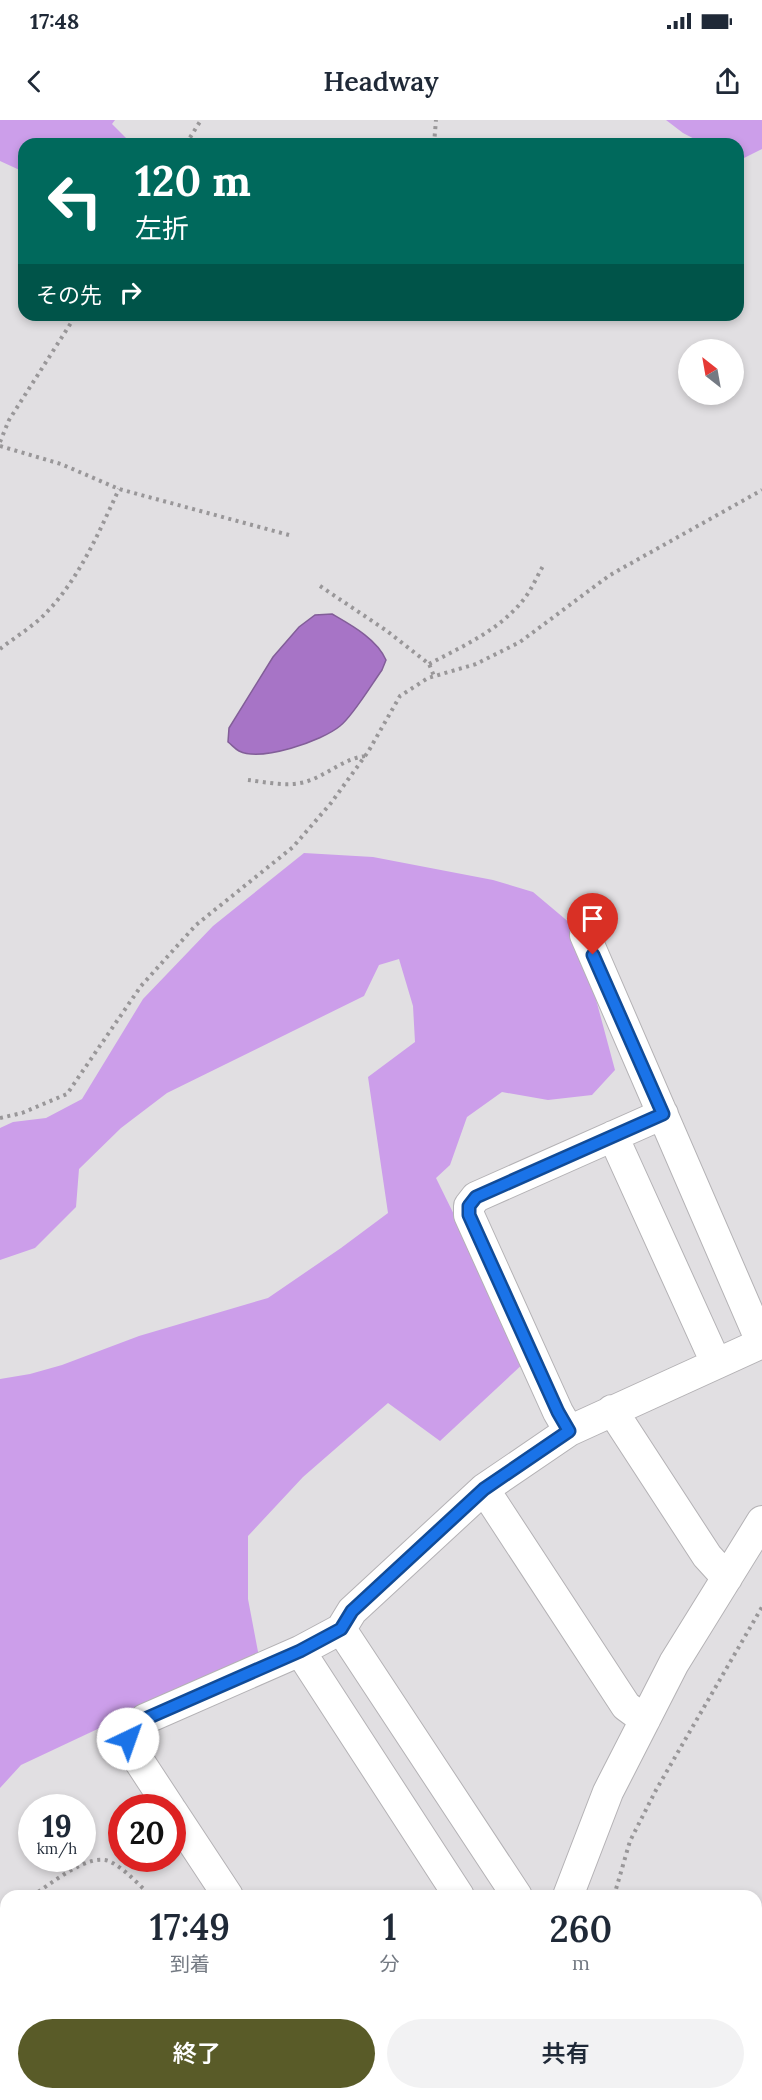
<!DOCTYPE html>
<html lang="ja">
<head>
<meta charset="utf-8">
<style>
	:root { --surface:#fff; --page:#f2f2f3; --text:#1f2937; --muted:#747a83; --accent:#595b28 }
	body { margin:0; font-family:Lora,"Noto Sans JP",serif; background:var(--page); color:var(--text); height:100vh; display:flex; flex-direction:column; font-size:22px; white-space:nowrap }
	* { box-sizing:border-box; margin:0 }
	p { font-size:20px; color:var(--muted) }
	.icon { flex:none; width:33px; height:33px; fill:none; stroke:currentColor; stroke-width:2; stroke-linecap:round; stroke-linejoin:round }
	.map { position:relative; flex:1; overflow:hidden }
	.sheet { position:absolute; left:0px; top:1770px; width:762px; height:210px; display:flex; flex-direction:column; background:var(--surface); border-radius:18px 18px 0 0; box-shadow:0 3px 9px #0003 }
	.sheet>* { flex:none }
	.hud { position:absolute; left:18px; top:18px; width:726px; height:183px; border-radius:18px; box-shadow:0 3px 9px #0003; background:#00695c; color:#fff; overflow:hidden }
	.needle { width:39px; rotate:329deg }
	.fabs { position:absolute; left:678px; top:219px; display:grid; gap:12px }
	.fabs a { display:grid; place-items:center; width:66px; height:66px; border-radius:50%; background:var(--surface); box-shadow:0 3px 9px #0003; font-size:30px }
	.speed { position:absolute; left:18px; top:1674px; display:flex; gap:12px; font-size:30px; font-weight:700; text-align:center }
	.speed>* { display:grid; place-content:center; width:78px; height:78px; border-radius:50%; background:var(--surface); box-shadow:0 3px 9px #0003; line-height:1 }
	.speed small { font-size:15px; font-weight:400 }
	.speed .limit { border:9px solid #d22; background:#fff; color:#111 }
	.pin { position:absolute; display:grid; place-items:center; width:51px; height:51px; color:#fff; margin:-62px -26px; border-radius:50% 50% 50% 0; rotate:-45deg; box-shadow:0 0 6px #0007 }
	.pin .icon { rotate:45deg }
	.me { position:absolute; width:66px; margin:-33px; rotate:42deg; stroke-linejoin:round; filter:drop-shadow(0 0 4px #0008) }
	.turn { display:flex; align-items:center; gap:21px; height:126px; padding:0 18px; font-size:27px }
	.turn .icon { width:78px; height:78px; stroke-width:2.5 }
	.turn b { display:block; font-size:42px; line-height:51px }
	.then { display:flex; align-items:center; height:57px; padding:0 18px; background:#0003; gap:12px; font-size:22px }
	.eta { display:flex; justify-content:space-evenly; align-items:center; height:102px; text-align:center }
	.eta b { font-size:36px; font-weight:600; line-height:42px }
	.cta { display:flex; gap:12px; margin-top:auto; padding:12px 18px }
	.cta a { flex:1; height:69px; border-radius:36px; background:var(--accent); color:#fff; font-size:24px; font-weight:600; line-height:69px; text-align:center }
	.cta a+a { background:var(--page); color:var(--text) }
	.status { display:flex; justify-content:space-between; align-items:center; height:42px; padding:0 30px; background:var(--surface); direction:ltr }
	.status svg { height:16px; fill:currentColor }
	header { display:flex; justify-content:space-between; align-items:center; height:78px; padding:0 18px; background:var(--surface); font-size:27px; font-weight:600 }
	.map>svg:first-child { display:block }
	.green { fill:#cc9eea }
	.water { fill:#a774c6; stroke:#825e98; stroke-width:1.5 }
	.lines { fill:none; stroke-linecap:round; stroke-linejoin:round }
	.minor-casing { stroke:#b4b2b5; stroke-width:32 }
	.path { stroke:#999799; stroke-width:4; stroke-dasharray:3 4.5; stroke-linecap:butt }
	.minor { stroke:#fff; stroke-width:30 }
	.route-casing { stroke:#114b97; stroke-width:15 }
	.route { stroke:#1a73e8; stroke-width:10 }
</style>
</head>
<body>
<div class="status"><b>17:48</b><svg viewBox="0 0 49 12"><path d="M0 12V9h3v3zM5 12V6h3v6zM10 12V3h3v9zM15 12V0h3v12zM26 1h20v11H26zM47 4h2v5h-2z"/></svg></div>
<header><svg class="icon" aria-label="back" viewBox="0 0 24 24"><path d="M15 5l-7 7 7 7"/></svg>Headway<svg class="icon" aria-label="share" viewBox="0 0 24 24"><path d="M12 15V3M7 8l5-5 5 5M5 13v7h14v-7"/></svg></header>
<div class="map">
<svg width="762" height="1980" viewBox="0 0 762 1980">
	<rect width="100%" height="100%" fill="#e1dfe2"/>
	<!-- green -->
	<path class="green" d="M0 0H115L112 4 132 24H24V52L0 41Z
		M666 0H762V29L738 41V24H704L683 13Z
		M304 733 373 737 493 760 533 772 577 809 615 950 592 975 548 980 502 972 467 997 450 1045 436 1058 526 1241 440 1321 388 1283 303 1357 248 1416V1479L259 1537 138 1590 21 1645 0 1668V1259L30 1254 62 1245 139 1216 268 1178 341 1128 388 1093 368 957 415 922 413 886 399 839 379 845 364 876 167 973 121 1008 79 1049 76 1087 35 1128 0 1140V1008L13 1002 46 998 82 979 143 879 213 806Z
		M0 1876H6V1971L0 1977Z
		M132 1974H292V1980H137Z"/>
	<!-- water -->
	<path class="water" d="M332 494C351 505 377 519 386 540L382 550C372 564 352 597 340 606 322 621 261 642 239 631 235 629 232 625 228 622L229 608 273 537 299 507 315 495Z
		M6 1971V1974H132L137 1980H0V1977Z"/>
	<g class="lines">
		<defs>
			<path id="minor" d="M585 815 762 1224
				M613 1016 716 1243
				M612 1290 707 1436 727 1458
				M569 1311 558 1292 469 1095V1086L476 1077 663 994
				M484 1369 626 1586 645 1600
				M341 1509 517 1776
				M300 1531 459 1776
				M170 1688 130 1627C126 1613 134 1607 145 1599L300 1531 341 1509 352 1491 484 1369 569 1311 762 1223
				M172 1691 228 1776
				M568 1776 608 1672 674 1543 762 1401
				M756 1857H762
				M520 1974 552 1978
				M656 1974 661 1980"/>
		</defs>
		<!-- minor casing -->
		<use href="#minor" class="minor-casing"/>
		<!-- path -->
		<path class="path" d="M186 24 201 0
			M434 24 436 0
			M0 322 9 300 76 195
			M0 326 61 344 119 369 289 415
			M320 466 387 511 429 544 434 556
			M0 529C15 517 34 506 47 492 80 457 99 412 119 369
			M429 544C463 526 500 510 524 479 532 469 537 456 543 446
			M248 660C265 662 287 667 305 662 326 656 344 638 366 636
			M0 998 22 993 67 974 141 866 196 805 293 727 331 683 368 632 400 576 428 558 476 544 520 522 610 455 762 370
			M32 1776C51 1764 90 1731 111 1742 126 1750 139 1765 151 1776
			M614 1776 630 1721 656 1670 762 1487
			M0 1796 6 1793
			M279 1974V1980"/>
		<!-- minor -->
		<use href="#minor" class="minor"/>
	</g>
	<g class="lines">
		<defs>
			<path id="route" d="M128 1619 132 1609 145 1599 300 1531 341 1509 352 1491 484 1369 569 1311 558 1292 469 1095V1086L476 1077 663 994 593 835"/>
		</defs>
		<!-- route casing -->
		<use href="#route" class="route-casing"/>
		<!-- route -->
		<use href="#route" class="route"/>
	</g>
</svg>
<div class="fabs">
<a><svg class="needle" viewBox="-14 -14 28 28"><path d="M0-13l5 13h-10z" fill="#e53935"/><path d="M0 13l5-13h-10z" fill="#747a83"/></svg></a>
</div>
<div class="speed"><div>19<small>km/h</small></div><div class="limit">20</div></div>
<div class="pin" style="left:593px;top:835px;background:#d93025"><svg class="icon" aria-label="arrive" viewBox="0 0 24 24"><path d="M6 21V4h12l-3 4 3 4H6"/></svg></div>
<svg class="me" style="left:128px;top:1619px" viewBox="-20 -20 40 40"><circle r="19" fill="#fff"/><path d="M0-13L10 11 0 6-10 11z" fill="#1a73e8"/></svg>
<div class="hud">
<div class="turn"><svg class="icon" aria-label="left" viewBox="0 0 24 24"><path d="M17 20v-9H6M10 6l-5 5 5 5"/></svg><div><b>120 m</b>左折</div></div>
<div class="then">その先<svg class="icon" aria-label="right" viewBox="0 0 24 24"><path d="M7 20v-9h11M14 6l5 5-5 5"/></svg></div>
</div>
<section class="sheet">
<div class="eta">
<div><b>17:49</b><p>到着</p></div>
<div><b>1</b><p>分</p></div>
<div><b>260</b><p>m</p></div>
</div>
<div class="cta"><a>終了</a><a>共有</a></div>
</section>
</div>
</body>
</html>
